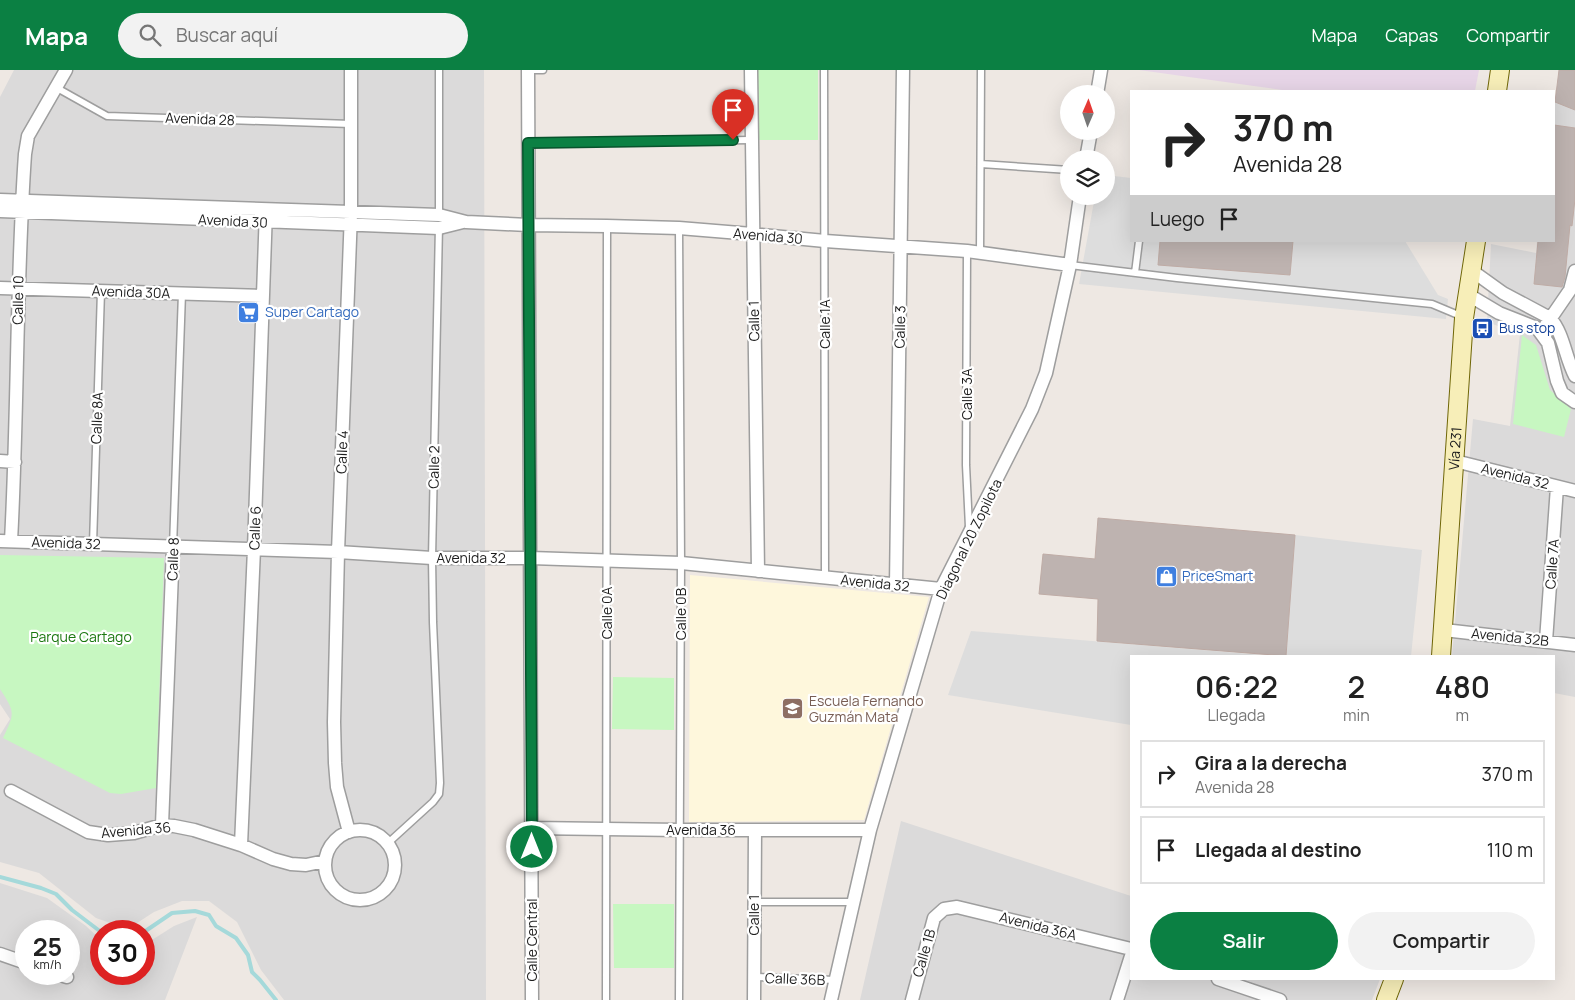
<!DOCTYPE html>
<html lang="es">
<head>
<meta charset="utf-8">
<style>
	:root { --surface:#fff; --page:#f2f2f2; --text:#222; --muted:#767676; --line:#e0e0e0; --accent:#0b8043 }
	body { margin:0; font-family:Manrope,sans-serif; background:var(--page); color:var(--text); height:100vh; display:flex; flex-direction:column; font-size:19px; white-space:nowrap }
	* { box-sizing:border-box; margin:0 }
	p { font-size:16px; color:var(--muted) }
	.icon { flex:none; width:28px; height:28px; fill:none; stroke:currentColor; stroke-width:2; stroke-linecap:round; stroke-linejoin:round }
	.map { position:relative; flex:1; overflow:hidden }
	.drawer { position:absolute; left:1130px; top:585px; width:425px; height:325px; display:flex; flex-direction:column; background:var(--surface); border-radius:0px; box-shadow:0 5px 20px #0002 }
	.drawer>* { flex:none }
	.hud { position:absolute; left:1130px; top:20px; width:425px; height:152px; border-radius:0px; box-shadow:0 5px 20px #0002; background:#fff; color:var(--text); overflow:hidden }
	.needle { width:32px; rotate:2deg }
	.controls { position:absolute; left:1060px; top:15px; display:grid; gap:10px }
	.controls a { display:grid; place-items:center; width:55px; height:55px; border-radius:50%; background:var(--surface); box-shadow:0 5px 20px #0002; font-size:25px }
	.speed { position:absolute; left:15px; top:850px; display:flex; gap:10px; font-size:25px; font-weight:700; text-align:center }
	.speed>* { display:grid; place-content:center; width:65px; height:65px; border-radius:50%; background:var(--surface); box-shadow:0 5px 20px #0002; line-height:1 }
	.speed small { font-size:12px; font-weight:400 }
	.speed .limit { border:8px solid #d22; background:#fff; color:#111 }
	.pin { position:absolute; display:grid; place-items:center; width:42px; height:42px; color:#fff; margin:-51px -21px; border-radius:50% 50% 50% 0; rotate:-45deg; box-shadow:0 0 5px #0007 }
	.pin .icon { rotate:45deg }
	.me { position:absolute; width:55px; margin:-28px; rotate:0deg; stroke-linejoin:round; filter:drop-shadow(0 0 4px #0008) }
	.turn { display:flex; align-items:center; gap:18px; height:105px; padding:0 20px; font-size:22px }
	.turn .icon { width:65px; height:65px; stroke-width:2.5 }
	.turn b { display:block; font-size:35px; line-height:42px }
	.then { display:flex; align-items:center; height:48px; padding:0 20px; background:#0003; gap:10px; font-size:19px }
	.eta { display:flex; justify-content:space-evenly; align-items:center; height:85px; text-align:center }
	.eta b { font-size:30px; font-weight:600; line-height:35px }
	.primary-button { display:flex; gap:10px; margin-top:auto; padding:10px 20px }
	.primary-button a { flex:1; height:58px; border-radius:30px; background:var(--accent); color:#fff; font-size:20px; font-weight:600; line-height:58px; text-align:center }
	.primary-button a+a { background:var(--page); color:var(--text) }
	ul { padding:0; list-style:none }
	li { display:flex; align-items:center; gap:15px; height:68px; margin:0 10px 8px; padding:0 10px; border:2px solid var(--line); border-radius:0px }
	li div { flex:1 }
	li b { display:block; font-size:19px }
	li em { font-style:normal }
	header { display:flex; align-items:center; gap:30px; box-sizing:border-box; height:70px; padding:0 25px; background:var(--accent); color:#fff }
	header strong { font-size:24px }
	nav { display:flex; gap:28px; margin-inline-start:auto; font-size:18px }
	.search { width:350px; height:45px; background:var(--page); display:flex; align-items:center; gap:12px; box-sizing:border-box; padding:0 18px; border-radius:28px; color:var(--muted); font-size:19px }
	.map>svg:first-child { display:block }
	.residential { fill:#dbdada; fill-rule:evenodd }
	.industrial { fill:#e7d5e7 }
	.education { fill:#fef7dc }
	.park { fill:#c7f7c1 }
	.parking { fill:#ddd }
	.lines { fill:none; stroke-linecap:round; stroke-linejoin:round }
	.stream { stroke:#a5d9da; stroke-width:4 }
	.building { fill:#beb3b0; stroke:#bfaca6 }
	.lane-casing { stroke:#9e9e9e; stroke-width:9 }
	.street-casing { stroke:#9e9e9e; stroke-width:15 }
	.secondary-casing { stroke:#706708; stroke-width:20 }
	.lane { stroke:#fff; stroke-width:6 }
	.street { stroke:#fff; stroke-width:12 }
	.secondary { stroke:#f7eeb8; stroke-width:18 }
	.route-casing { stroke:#07532c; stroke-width:12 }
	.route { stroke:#0b8043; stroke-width:9 }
	.labels { text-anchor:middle; stroke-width:4.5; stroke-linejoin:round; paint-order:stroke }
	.street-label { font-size:14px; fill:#1d1d1d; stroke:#fff }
	.shop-label { font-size:14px; fill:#366cbe; stroke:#fff; text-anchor:start }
	.transit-label { font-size:14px; fill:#164399; stroke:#fff; text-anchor:start }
	.park-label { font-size:14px; fill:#1a770f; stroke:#fff }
	.education-label { font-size:14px; fill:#785e54; stroke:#fff; text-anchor:start }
</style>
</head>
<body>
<header>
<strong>Mapa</strong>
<div class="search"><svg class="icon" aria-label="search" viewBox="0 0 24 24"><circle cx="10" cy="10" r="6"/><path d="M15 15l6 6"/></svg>Buscar aquí</div>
<nav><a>Mapa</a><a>Capas</a><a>Compartir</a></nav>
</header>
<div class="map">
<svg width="1575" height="930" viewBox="0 0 1575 930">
	<rect width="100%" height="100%" fill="#eee8e3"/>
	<!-- residential -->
	<path class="residential" d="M14 0H484L486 930H284L261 900 237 852 209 831H182L154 842 137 853 116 855 96 848 39 803 0 792V665L10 649 0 634V27Z
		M1559 0H1575V627L1554 623V586H1452L1473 349 1510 356 1520 264 1487 252 1491 174 1536 183 1537 171H1554V41Z
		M901 751 1131 826V909H1380L1372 930H860Z
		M0 813 47 828 86 856 101 870V904H144V875L174 856 197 847 165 930H0ZM26 861H69V904H26Z"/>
	<!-- industrial -->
	<path class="industrial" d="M1139 0H1479L1475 21H1289Z"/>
	<!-- education -->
	<path class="education" d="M690 505 929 527 864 750 689 752Z"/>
	<!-- park -->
	<path class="park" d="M755 0H818V70H755Z
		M1522 265 1536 275 1550 320 1571 339 1564 367 1513 354Z
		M0 485 164 488 156 718 121 724 110 723 3 668C15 643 15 642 0 619Z
		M613 607 674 608V660L612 659Z
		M613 834H674V898H614Z"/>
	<!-- parking -->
	<path class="parking" d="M1106 105 1131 108V171H1160L1159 195 1289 205 1293 171H1405L1438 225 1448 229 1446 249 1079 214 1095 126H1106Z
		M1295 465 1422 480 1411 586H1286Z
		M971 561 1276 586H1131V655L948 625Z"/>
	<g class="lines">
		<!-- stream -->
		<path class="stream" d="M0 807 41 818 56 824 72 840 101 862
			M144 862 172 843 195 841 209 845 216 856 236 868 248 885 252 902 260 910 276 930"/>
	</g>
	<!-- building -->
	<path class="building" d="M1559 0H1575V40L1555 32Z
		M1554 55 1575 58V129L1572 156 1570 155 1565 207 1562 217 1534 214 1538 171H1554Z
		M1160 171H1293L1290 205 1158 195Z
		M1098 448 1295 465 1286 586 1097 571 1098 529 1039 524 1043 484 1095 489Z"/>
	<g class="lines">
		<defs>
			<path id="lane" d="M439 0V146
				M528 0H543
				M824 0 825 508
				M57 18 107 46 351 54
				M528 73 751 70
				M981 94 1069 100
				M967 181 966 395 969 457
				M980 182 981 0
				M1070 195 1177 208 1432 234 1463 247
				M1135 203 1139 171
				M93 474 101 221
				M173 477 182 223
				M388 773 433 732 439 724 440 713 433 552 432 488 439 156
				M754 832H853
				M754 907 835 910
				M606 930 607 156
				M679 930 681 493 679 158"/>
			<path id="street" d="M528 0 532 930
				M751 0 758 501
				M1097 24 1101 0
				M1086 89 1091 61
				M0 130 439 145 466 152 528 155 607 156 679 158 752 164 825 171 967 181 1070 195
				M0 141 439 158 463 152
				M1471 200 1503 223 1550 248C1564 264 1565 287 1575 306
				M0 218 262 226
				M1467 224 1499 243 1537 258 1548 273 1557 311 1562 323 1575 332
				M1546 255 1570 220 1575 201
				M0 391 15 392
				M1455 391 1575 421
				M0 471 338 482 432 488H531L681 493 941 519
				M11 471C18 342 16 213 25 84L28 66 66 0
				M896 515 903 0
				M1444 560 1575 575
				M1546 571 1557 417
				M11 721 88 762 108 765 134 763 162 755 174 756 194 760 241 775 273 789 291 794 306 795 325 791
				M162 755 173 477
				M531 758 680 760H870
				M325 795a35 35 0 1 1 70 0a35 35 0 1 1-70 0Z
				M349 762 337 717 335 693 334 652 338 482 351 143V0
				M241 775 254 479 266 140
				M0 884 26 893
				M57 904 67 907
				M1218 909 1280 930
				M754 930 755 760
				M831 930 870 760 941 519 1032 339 1046 303 1070 195 1080 126
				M912 930 934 848 944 839 957 837 1131 879
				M1117 930 1131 886"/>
			<g id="secondary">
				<path d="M1497 21 1500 0"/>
				<path id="s1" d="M1441 586 1464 248 1476 171"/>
				<path d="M1386 930 1394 909"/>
			</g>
		</defs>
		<!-- lane casing -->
		<use href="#lane" class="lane-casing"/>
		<!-- street casing -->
		<use href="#street" class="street-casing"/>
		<!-- secondary casing -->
		<use href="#secondary" class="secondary-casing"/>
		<!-- lane -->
		<use href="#lane" class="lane"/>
		<!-- street -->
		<use href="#street" class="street"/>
		<!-- secondary -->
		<use href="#secondary" class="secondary"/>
	</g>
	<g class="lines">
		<defs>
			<path id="route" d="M532 777 528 73 733 70"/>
		</defs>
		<!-- route casing -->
		<use href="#route" class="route-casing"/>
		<!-- route -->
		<use href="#route" class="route"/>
	</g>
	<!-- icons -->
	<defs>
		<symbol id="supermarket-square" viewBox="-11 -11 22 22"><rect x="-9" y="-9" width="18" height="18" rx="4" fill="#3f7fe0" stroke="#fff"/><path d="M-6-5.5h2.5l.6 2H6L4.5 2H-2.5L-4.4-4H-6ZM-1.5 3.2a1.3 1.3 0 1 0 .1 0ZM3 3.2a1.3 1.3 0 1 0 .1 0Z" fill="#fff"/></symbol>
		<symbol id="bus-square" viewBox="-11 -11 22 22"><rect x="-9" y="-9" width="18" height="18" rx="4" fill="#1a4fb4" stroke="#fff"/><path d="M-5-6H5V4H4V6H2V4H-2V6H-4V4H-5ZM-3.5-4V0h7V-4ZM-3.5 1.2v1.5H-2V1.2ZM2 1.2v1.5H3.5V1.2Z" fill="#fff"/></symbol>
		<symbol id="shop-square" viewBox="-11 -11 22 22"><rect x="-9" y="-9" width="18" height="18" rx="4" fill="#3f7fe0" stroke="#fff"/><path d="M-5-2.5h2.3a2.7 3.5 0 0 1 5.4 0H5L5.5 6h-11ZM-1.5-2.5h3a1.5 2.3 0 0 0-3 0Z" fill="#fff"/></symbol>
		<symbol id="school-square" viewBox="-11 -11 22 22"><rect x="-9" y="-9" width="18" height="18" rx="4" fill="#8d6e63" stroke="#fff"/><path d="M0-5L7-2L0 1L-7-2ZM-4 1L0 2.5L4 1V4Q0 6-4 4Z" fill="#fff"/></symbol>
	</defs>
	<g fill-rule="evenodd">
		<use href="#supermarket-square" x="236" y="230" width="25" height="25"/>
		<use href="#bus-square" x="1470" y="246" width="25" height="25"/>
		<use href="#shop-square" x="1154" y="494" width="25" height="25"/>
		<use href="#school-square" x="780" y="626" width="25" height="25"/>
	</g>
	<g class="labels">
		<!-- street labels -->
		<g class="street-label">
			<text transform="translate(200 49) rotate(2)" y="5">Avenida 28</text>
			<text transform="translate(233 151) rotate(3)" y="5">Avenida 30</text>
			<text transform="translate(768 166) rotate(5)" y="5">Avenida 30</text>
			<text transform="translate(131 222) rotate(2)" y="5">Avenida 30A</text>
			<text transform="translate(18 230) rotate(-89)" y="5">Calle 10</text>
			<text transform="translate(754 251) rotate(-91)" y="5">Calle 1</text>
			<text transform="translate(825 254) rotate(-90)" y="5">Calle 1A</text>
			<text transform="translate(900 257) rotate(-89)" y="5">Calle 3</text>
			<text transform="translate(967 324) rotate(-90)" y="5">Calle 3A</text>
			<text transform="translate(97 348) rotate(-88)" y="5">Calle 8A</text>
			<text dy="5" stroke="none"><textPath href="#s1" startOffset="208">Vía 231</textPath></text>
			<text transform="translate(342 382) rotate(-88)" y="5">Calle 4</text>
			<text transform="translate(434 397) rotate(-89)" y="5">Calle 2</text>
			<text transform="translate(1515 406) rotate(14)" y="5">Avenida 32</text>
			<text transform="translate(255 458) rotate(-88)" y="5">Calle 6</text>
			<text transform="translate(969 469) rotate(-64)" y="5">Diagonal 20 Zopilota</text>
			<text transform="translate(66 473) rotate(2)" y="5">Avenida 32</text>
			<text x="471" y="493">Avenida 32</text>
			<text transform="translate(173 489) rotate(-88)" y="5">Calle 8</text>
			<text transform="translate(1552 494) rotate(-86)" y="5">Calle 7A</text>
			<text transform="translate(875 513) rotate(6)" y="5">Avenida 32</text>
			<text transform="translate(607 543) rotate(-90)" y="5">Calle 0A</text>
			<text transform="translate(681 544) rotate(-90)" y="5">Calle 0B</text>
			<text transform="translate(1510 567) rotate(6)" y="5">Avenida 32B</text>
			<text transform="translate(136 760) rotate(-5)" y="5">Avenida 36</text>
			<text x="701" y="765">Avenida 36</text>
			<text transform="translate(754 845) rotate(-90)" y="5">Calle 1</text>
			<text transform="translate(1038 856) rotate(14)" y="5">Avenida 36A</text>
			<text transform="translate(532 870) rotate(-90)" y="5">Calle Central</text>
			<text transform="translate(924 883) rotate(-74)" y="5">Calle 1B</text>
			<text transform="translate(795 909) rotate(2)" y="5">Calle 36B</text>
		</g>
		<!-- shop labels -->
		<g class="shop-label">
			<text x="265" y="247">Super Cartago</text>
			<text x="1182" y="511">PriceSmart</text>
		</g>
		<!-- transit labels -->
		<g class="transit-label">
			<text x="1499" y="263">Bus stop</text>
		</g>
		<!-- park labels -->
		<g class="park-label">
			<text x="81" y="572">Parque Cartago</text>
		</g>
		<!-- education labels -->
		<g class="education-label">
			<text x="809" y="636">Escuela Fernando<tspan x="809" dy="16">Guzmán Mata</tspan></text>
		</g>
	</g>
</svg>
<div class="controls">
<a><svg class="needle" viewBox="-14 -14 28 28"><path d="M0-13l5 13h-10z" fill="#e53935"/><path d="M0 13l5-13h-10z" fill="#767676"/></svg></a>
<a><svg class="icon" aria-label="layers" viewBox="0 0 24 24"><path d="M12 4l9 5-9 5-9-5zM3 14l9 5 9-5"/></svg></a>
</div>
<div class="speed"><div>25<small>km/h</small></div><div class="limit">30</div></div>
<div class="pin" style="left:733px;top:70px;background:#d93025"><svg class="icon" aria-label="arrive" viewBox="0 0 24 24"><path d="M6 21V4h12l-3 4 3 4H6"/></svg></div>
<svg class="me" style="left:532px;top:777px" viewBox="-20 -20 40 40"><circle r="17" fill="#0b8043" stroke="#fff" stroke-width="3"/><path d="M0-11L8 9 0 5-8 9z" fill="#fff"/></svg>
<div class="hud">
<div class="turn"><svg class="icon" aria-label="right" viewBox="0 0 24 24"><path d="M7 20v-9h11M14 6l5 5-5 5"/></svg><div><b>370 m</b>Avenida 28</div></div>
<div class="then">Luego<svg class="icon" aria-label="arrive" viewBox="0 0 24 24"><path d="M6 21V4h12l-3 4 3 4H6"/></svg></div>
</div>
<section class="drawer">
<div class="eta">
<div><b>06:22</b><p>Llegada</p></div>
<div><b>2</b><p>min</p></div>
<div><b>480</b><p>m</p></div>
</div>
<ul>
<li><svg class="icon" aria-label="right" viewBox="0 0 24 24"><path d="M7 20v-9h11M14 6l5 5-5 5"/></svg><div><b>Gira a la derecha</b><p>Avenida 28</p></div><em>370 m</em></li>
<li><svg class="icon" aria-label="arrive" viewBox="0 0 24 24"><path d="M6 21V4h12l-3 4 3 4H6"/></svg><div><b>Llegada al destino</b></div><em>110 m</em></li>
</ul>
<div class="primary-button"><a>Salir</a><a>Compartir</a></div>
</section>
</div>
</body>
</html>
